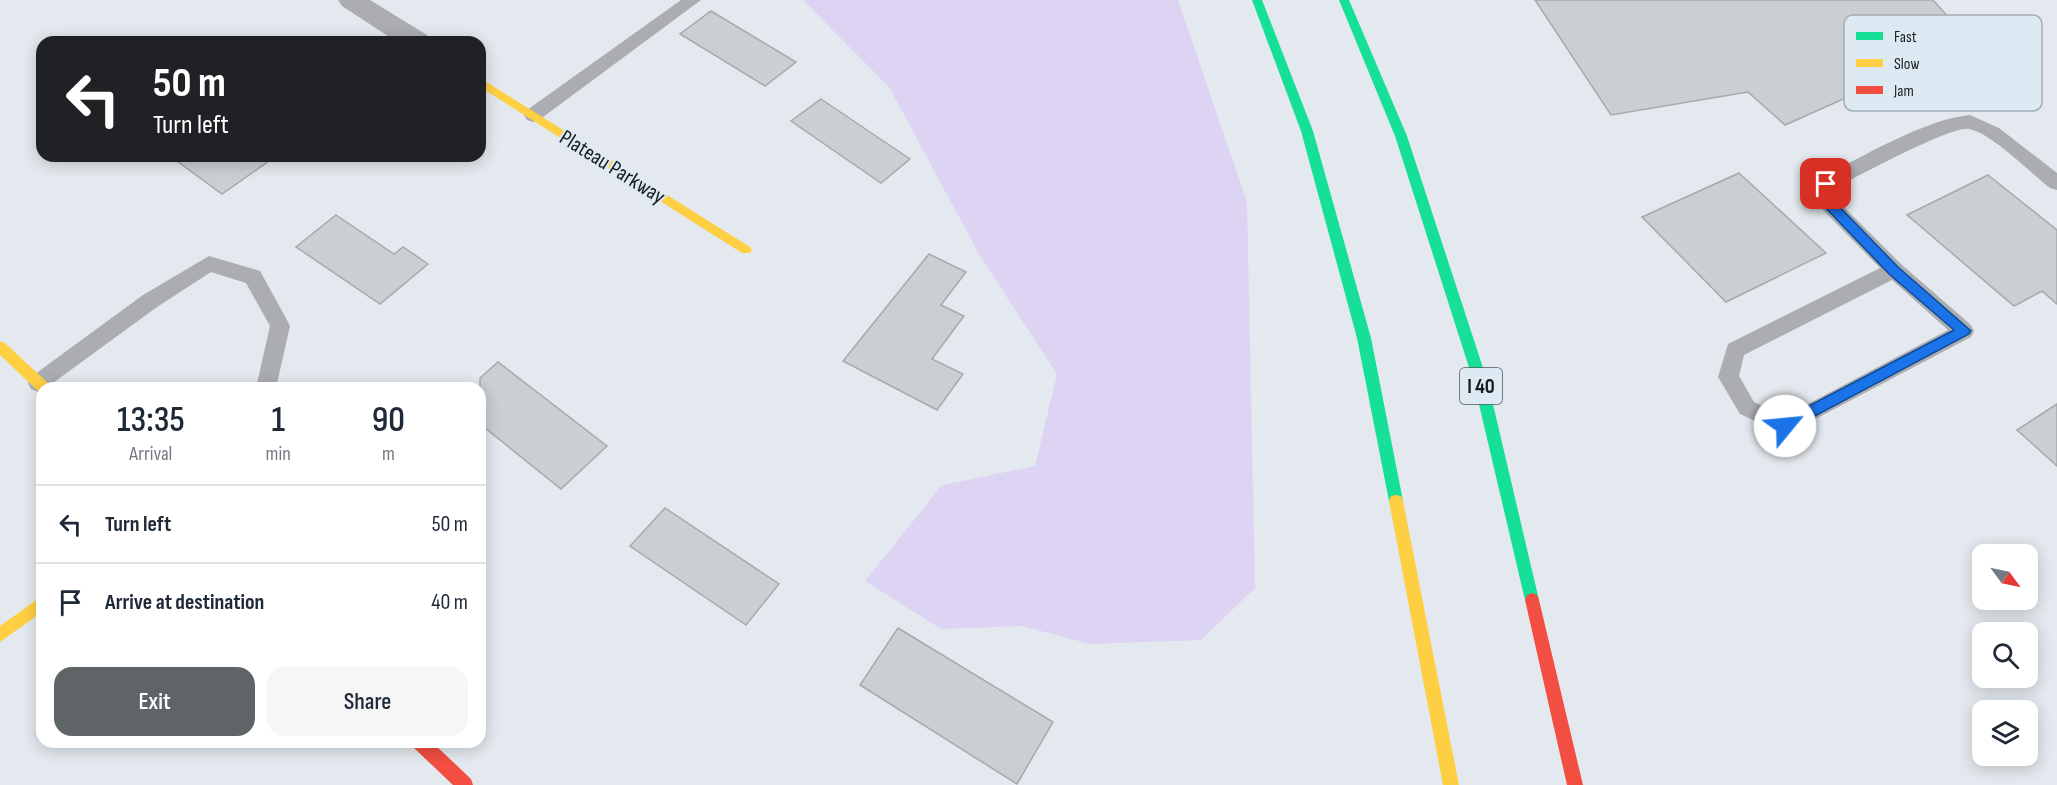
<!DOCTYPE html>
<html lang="en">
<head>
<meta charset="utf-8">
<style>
	:root { --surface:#fff; --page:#f6f6f7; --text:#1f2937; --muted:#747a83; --line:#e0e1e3; --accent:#5f6467 }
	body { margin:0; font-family:"Sofia Sans Condensed",sans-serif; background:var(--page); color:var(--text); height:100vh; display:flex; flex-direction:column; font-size:22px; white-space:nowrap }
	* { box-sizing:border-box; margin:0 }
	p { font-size:20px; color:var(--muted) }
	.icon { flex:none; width:33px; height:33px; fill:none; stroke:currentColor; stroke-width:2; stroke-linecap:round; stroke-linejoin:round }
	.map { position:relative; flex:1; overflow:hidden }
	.details { position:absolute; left:36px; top:382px; width:450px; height:366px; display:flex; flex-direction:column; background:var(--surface); border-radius:18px; box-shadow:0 3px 15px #0003 }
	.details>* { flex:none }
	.guide { position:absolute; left:36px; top:36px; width:450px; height:126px; border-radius:18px; box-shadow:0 3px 15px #0003; background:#202124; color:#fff; overflow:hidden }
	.needle { width:39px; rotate:123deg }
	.fabs { position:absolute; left:1972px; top:544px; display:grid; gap:12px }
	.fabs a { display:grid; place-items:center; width:66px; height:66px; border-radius:12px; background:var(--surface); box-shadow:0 3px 15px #0003; font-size:30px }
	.pin { position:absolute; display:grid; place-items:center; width:51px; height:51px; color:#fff; margin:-26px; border-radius:12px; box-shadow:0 3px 9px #0006 }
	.me { position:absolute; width:66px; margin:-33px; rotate:62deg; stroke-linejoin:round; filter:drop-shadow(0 0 4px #0008) }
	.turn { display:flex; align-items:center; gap:21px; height:126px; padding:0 18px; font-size:27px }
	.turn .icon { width:78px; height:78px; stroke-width:2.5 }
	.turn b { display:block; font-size:42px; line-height:51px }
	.eta { display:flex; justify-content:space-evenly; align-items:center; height:102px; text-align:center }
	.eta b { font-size:36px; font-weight:600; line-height:42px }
	.action { display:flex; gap:12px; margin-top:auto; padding:12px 18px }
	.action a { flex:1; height:69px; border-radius:18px; background:var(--accent); color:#fff; font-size:24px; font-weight:600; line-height:69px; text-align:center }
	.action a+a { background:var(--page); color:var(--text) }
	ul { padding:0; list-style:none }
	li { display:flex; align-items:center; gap:18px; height:78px; padding:0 18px; border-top:2px solid var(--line) }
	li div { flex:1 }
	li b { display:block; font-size:22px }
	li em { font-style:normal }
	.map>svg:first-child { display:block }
	.green { fill:#ddd4f4 }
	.building { fill:#c9cfd2; stroke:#a5aaad; stroke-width:1.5 }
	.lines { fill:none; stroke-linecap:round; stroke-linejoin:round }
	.lane { fill:#abadb0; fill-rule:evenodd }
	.street { fill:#abadb0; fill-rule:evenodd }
	.fast { fill:#16e098; fill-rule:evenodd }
	.slow { fill:#ffcf43; fill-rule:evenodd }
	.jam { fill:#f24e42; fill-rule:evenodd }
	.route { fill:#1a73e8; stroke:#114b97; stroke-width:1.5 }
	.labels { text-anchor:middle; stroke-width:4.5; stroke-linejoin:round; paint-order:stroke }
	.shield { fill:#deeaf3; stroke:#535a5f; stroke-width:1.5 }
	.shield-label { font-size:21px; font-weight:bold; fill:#181c1f }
	.street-label { font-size:22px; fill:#181c1f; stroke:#deeaf3 }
	.key { fill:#deeaf3; stroke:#a3acb3; stroke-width:1.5 }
	.key-label { font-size:16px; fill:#181c1f }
</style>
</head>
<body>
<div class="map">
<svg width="2057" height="785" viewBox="0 0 2057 785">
	<rect width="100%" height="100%" fill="#e3e9ee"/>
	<!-- green -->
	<path class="green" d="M803 0H1178L1247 202 1255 588 1201 640 1090 644 1022 626 941 629 865 581 942 485 1035 466 1057 374 980 256 889 87Z"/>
	<!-- building -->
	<path class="building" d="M1535 0H1933L1971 42 1785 125 1748 92 1611 115Z
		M711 11 796 62 765 86 680 34Z
		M821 99 910 159 881 183 791 121Z
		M170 156H276L222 194Z
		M1739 173 1826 253 1726 302 1642 217Z
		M1988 175 2057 230V304L2042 291 2014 306 1907 215Z
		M336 215 394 254 403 247 428 264 380 304 296 247Z
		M929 254 966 272 941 305 964 316 932 359 963 374 937 410 843 361Z
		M498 362 607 446 561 489 480 424V378Z
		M2057 404V466L2017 430Z
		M665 508 779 584 746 625 630 546Z
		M898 628 1053 722 1017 784 860 685Z"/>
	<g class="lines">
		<!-- lane -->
		<path class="lane" d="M681 0H701L539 120 533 122 527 120 524 115 527 110Z
			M1970 115 1999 128 2057 173V190L2050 188C2032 174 1990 132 1969 129 1950 126 1857 177 1835 188L1834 197 1901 264 1971 325 1974 331 1971 337 1785 435 1740 414 1718 377 1728 344 1880 268 1817 204 1815 199 1819 179C1860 158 1925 119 1970 115ZM1892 280 1948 330 1785 416 1754 402 1739 376 1744 355Z
			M209 256 260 271 287 320 290 326 276 388H256L270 326 246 283 211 272 157 307 46 388 38 392 31 389 28 383 31 377 143 295Z"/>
		<!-- street -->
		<path class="street" d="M338 0H370L427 35 430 42H397L342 6Z"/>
		<!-- fast -->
		<path class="fast" d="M1252 0H1262L1313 131 1371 338 1403 501 1401 506 1396 507 1391 506 1389 501 1357 338 1301 131Z
			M1339 0H1349L1407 136 1488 383 1539 600 1537 605 1532 607 1527 605 1525 600 1474 383 1395 136Z"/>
		<!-- slow -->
		<path class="slow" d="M480 78 750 247 752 250 750 253H742L480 87Z
			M0 341 5 343 49 384 50 388H42V393L39 392 0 355Z
			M1396 495 1401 496 1403 501 1459 785H1443L1389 501 1391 496Z
			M42 596V612L0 642V626Z"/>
		<!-- jam -->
		<path class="jam" d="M1532 593 1537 595 1539 600 1583 785H1567L1525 600 1527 595Z
			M412 742H432L471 779 473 785H453L414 748Z"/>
	</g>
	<!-- route -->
	<path class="route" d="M1826 179 1832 184 1831 198 1898 267 1971 331 1969 334 1785 432 1780 430 1778 426 1780 421 1954 330 1889 274 1820 202 1818 199 1820 184Z"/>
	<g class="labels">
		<!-- shield labels -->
		<rect class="shield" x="1460" y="368" width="42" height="36" rx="4.5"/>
		<g class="shield-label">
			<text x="1481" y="393">I 40</text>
		</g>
		<!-- street labels -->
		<g class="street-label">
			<text transform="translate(613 166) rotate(32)" y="8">Plateau Parkway</text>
		</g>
	</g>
	<!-- legend -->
	<rect x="1844" y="15" width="198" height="96" rx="9" class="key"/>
	<rect x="1856" y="32" width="27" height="8" fill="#16e098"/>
	<rect x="1856" y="59" width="27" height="8" fill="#ffcf43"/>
	<rect x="1856" y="86" width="27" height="8" fill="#f24e42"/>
	<g class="key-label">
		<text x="1894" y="42">Fast</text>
		<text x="1894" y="69">Slow</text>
		<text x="1894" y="96">Jam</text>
	</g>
</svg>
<div class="fabs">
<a><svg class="needle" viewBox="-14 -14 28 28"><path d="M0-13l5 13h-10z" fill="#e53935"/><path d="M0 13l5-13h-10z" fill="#747a83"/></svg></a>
<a><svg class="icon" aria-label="search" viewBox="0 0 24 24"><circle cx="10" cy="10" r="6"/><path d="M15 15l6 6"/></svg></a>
<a><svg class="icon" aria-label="layers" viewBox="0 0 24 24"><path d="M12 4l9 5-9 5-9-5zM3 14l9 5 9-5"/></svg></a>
</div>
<div class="pin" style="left:1826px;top:184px;background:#d93025"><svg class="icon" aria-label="arrive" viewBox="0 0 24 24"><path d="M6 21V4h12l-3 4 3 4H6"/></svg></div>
<svg class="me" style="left:1785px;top:426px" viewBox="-20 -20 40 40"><circle r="19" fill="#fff"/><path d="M0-13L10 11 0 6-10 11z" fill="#1a73e8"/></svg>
<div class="guide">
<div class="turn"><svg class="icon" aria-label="left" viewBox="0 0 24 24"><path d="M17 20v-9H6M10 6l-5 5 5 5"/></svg><div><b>50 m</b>Turn left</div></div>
</div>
<section class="details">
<div class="eta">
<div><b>13:35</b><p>Arrival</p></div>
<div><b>1</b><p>min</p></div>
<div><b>90</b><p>m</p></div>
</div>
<ul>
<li><svg class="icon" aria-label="left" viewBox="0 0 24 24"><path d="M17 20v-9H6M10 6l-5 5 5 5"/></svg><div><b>Turn left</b></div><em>50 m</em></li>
<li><svg class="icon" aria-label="arrive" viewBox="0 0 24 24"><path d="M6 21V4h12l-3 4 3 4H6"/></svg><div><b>Arrive at destination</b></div><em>40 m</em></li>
</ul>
<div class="action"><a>Exit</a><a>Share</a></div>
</section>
</div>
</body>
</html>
